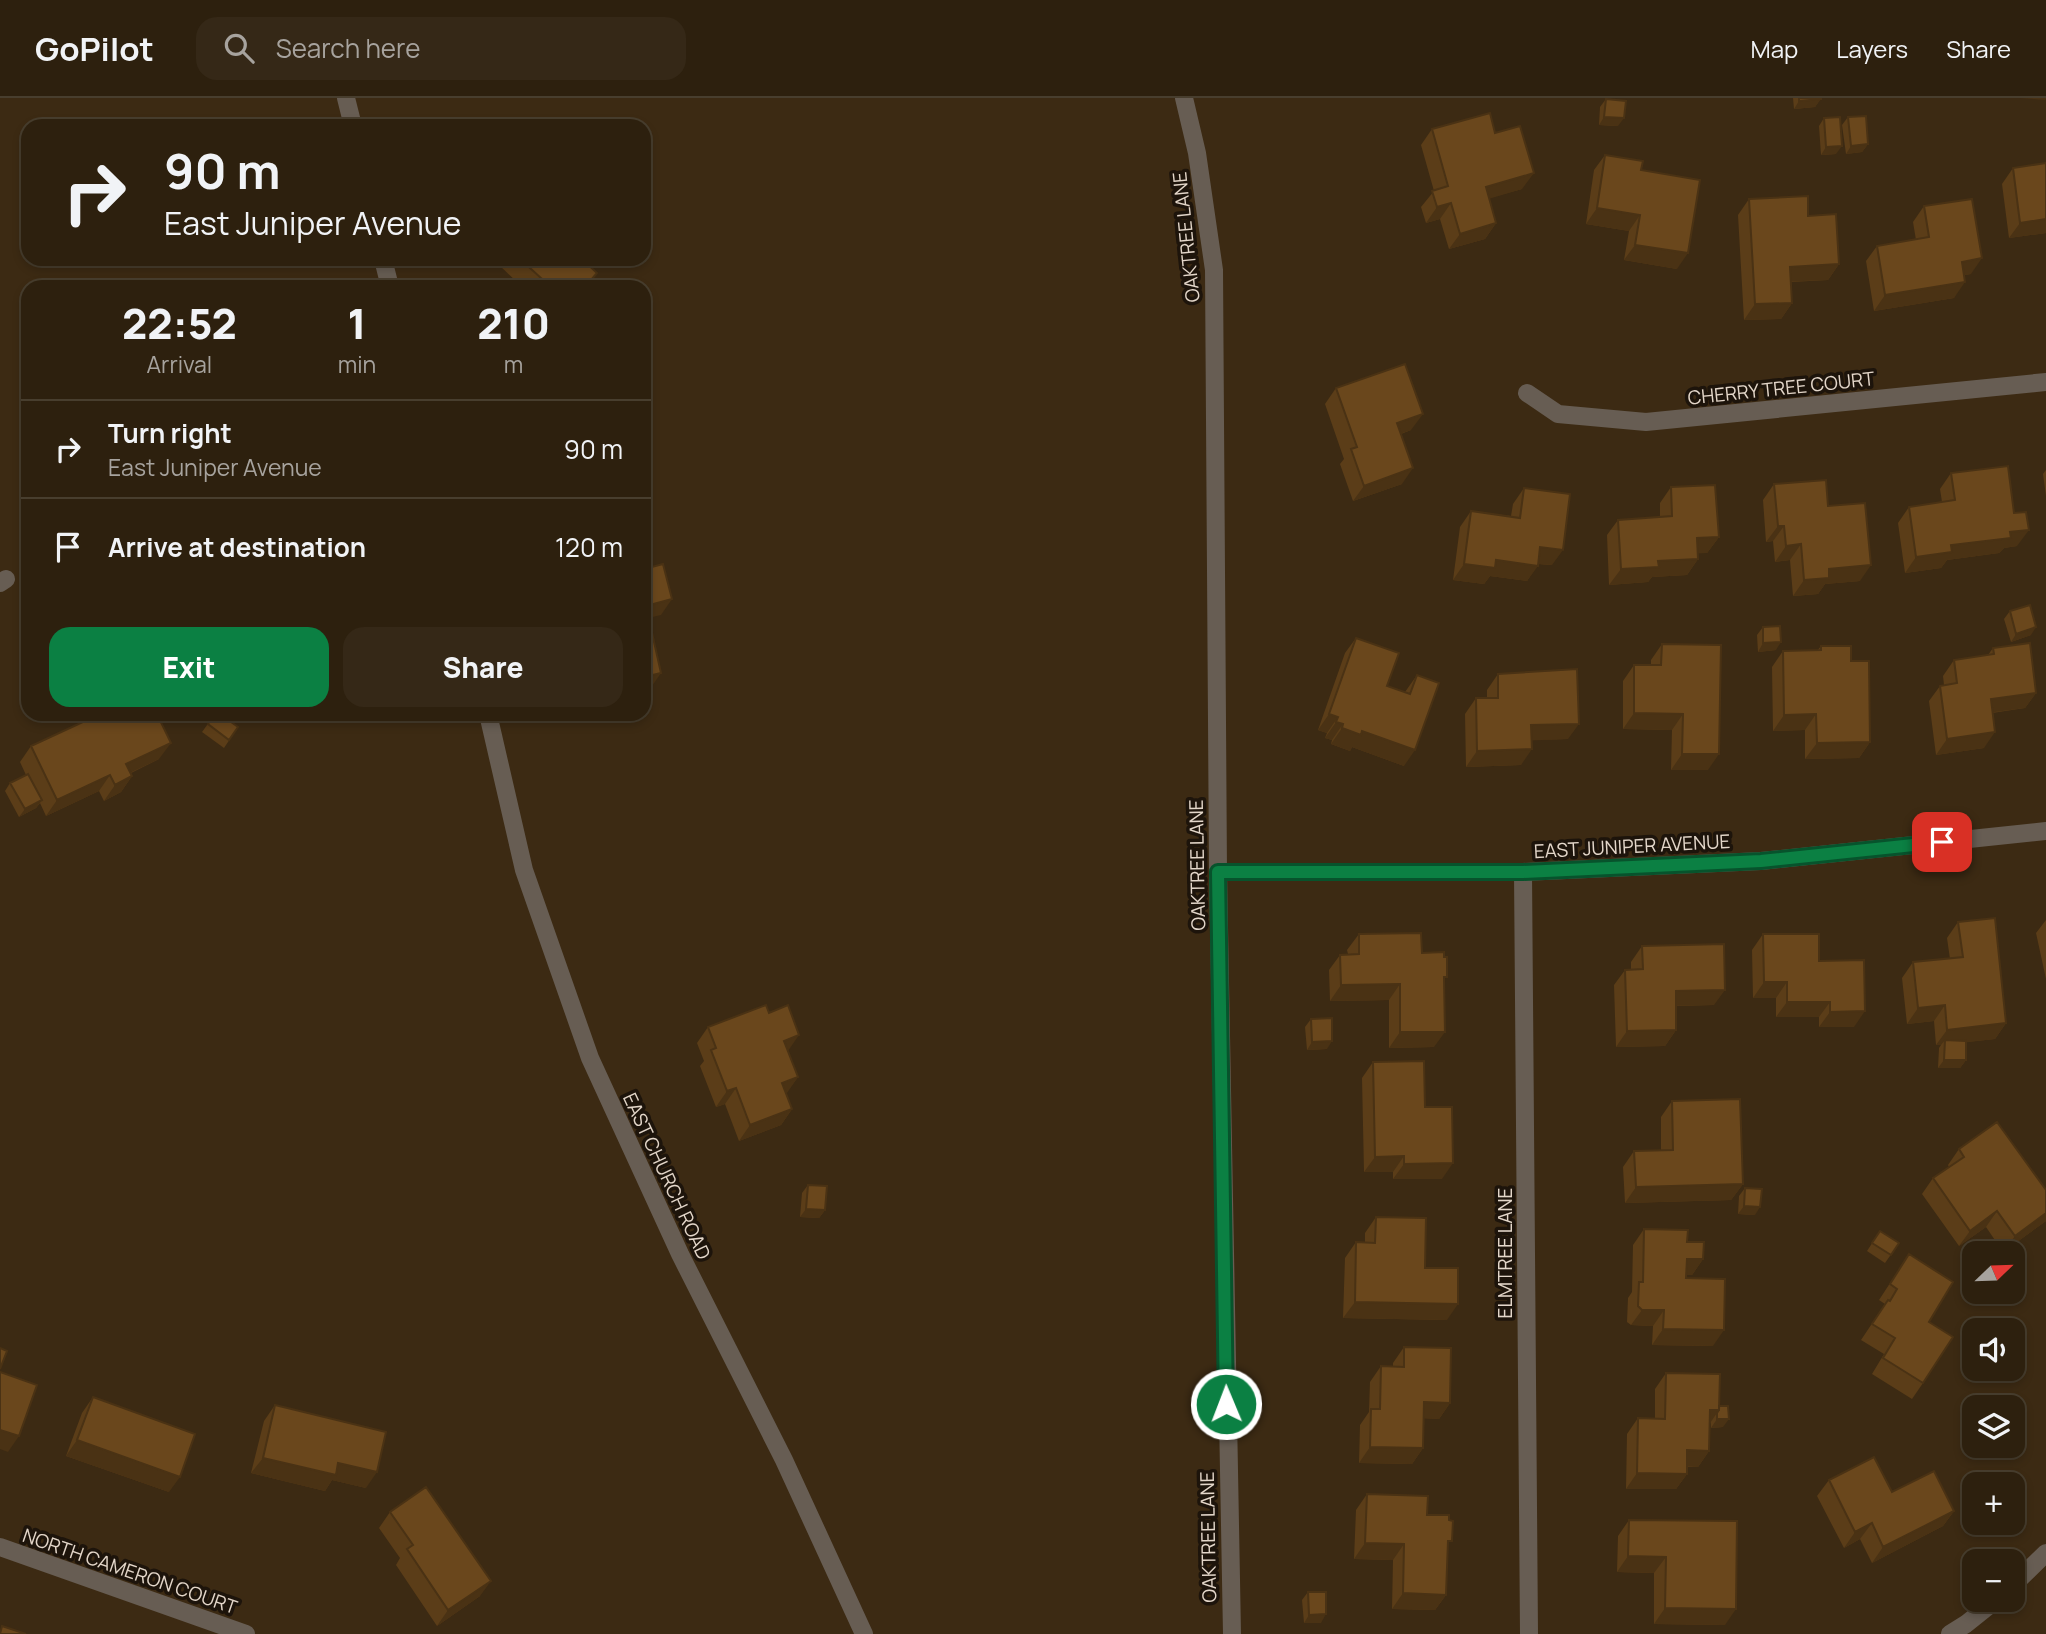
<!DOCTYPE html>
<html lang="en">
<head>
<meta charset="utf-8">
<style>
	:root { --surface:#2d200e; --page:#352817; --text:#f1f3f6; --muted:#a7a39e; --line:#483e2e; --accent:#0b8043 }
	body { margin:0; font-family:Manrope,sans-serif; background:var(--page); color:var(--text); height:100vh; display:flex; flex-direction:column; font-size:26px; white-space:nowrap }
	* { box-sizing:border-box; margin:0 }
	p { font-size:23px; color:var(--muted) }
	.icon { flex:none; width:38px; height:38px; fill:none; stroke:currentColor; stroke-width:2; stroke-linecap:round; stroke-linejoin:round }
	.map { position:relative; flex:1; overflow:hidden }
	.panel { position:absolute; left:21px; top:182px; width:630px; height:441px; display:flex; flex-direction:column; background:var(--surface); border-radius:21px; box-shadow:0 4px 10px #0003,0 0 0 2px var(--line) }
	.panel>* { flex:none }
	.banner { position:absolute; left:21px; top:21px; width:630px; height:147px; border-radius:21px; box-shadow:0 4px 10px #0003,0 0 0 2px var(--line); background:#2d200e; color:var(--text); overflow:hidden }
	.needle { width:46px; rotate:67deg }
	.controls { position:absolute; left:1962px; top:1143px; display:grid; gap:14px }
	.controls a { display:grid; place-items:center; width:63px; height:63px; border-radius:14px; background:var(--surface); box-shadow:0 4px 10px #0003,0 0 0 2px var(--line); font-size:35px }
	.pin { position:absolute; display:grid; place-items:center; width:60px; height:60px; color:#fff; margin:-30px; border-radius:14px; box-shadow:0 4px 10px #0006 }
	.me { position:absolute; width:77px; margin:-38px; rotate:359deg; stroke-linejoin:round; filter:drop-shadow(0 0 5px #0008) }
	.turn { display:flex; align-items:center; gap:24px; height:147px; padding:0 28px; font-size:32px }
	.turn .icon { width:91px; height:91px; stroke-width:2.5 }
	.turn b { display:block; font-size:49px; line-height:60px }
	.eta { display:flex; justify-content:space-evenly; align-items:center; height:119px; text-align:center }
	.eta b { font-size:42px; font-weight:800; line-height:49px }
	.action { display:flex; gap:14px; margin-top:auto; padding:14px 28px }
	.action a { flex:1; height:80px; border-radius:21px; background:var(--accent); color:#fff; font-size:28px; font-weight:800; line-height:80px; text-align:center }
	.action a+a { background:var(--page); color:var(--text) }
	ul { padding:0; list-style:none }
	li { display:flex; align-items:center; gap:21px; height:98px; padding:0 28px; border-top:2px solid var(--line) }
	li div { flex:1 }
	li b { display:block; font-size:26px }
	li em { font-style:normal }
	header { display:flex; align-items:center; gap:42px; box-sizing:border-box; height:98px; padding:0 35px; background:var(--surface); border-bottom:2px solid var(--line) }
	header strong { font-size:33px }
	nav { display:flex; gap:38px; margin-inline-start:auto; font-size:24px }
	.search { width:490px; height:63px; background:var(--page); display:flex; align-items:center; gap:18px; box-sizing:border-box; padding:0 24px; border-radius:21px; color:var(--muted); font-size:26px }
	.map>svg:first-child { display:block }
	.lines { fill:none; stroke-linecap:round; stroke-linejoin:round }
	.minor { stroke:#675d53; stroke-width:18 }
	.wall { fill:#5b3d18 }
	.shaded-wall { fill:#4a3214 }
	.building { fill:#6a471c; stroke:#4a3214; stroke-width:2 }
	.route-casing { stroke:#07532c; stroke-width:18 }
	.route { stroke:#0b8043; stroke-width:12 }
	.labels { text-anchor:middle; stroke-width:7; stroke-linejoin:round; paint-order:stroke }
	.street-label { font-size:19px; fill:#e4d7ca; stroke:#1d140b }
</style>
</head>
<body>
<header>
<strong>GoPilot</strong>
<div class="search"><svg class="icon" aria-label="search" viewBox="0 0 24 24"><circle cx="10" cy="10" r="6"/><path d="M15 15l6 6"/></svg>Search here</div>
<nav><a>Map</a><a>Layers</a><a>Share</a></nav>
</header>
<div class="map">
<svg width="2046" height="1536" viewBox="0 0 2046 1536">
	<rect width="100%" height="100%" fill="#3c2a13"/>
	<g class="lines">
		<!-- minor -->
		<path class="minor" d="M346 0 353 28
			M1184 0 1197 55 1214 172 1218 774 1232 1536
			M383 161 390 189
			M1527 295 1558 316 1646 324 2046 284
			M0 485 6 481
			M488 616 524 772 590 960 680 1156 784 1362 864 1536
			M1218 774H1523L1761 763 2046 733
			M1523 774 1529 1536
			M0 1449 246 1536
			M2012 1488 2046 1455
			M1950 1536 1966 1526 1996 1502"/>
	</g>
	<!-- wall -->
	<path class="wall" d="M1793 0H1821L1815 9 1794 11Z
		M1606 1 1618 28 1599 27 1600 9Z
		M1848 19 1868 46 1862 54 1846 56 1842 27Z
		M1824 20 1836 56 1821 57 1819 28Z
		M1432 31 1495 35 1522 91 1489 100 1496 125 1485 141 1449 151 1440 121 1426 125 1421 109 1434 93 1421 47Z
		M1605 57 1641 72 1677 171 1624 162 1629 133 1586 126 1594 72Z
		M2046 65V135L2009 140 2002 86 2013 70Z
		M1749 101 1808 118 1839 166 1828 182 1791 184 1792 205 1781 221 1744 222 1738 117Z
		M1924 108 1971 176 1964 177 1954 200 1874 213 1866 163 1877 148 1916 142 1913 124Z
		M501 161H582L597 175 591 182 598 189H522L498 166Z
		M1336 290 1411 332 1401 336 1402 386 1353 403 1340 366 1344 361 1325 306Z
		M2046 372V398L2043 376Z
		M1951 375 2017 448 2004 450 1999 455 1947 462 1941 470 1905 475 1898 425 1909 409 1942 404 1940 391Z
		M1774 386 1828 408 1860 483 1825 486 1818 496 1793 498 1790 462 1775 464 1773 443 1766 444 1763 402Z
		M1671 389 1719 439 1707 455H1698V461L1687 477 1652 479 1648 484 1609 487 1607 437 1618 422 1660 419V405Z
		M1524 390 1552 467 1538 466 1527 483 1490 478 1484 486 1453 482 1460 429 1471 413 1511 418 1513 406Z
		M2010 513 2031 537 2011 544 2004 521Z
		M1763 529 1776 552 1758 554 1757 537Z
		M1356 540 1387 588 1405 594 1417 577 1404 668 1352 649 1350 653 1331 646 1332 642 1325 640 1327 635 1318 632 1345 555Z
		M1662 546 1708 672H1671L1672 632 1623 631V583L1634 567H1651V562Z
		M1821 548 1851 563 1870 644 1859 660 1805 661V632L1773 633 1772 569 1783 553H1817Z
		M1993 550 2036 595 2025 610 1992 615 1984 650 1936 657 1929 603 1940 588 1944 587 1943 578 1954 562 1988 557Z
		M1498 576 1568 641 1531 642 1521 667 1466 669 1465 616 1476 600H1487V592Z
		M215 616 238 629 224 650 202 634Z
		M31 648 159 661 131 675 132 678 121 694 104 703 99 693 46 718 40 705 36 710 19 719 5 693 10 685 26 677 20 664Z
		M2046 822V881L2036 835Z
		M1958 824 2006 925 1995 941 1966 944V962L1960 970H1938L1939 950 1941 947H1936L1934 923 1907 926 1902 880 1913 864 1950 861 1947 840Z
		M1359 836 1422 855 1444 883 1434 949 1389 950V902L1330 903 1329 872 1340 857 1348 856 1347 852Z
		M1763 836 1819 863 1854 929H1819V919H1776V900H1753L1752 852Z
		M1642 848 1714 907 1676 908V932L1665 948 1616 949 1614 887 1625 872 1631 871V864Z
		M769 915 787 953 798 979 786 995 792 1011 781 1027 739 1043 725 1006 716 1009 700 968 704 963 697 945 708 929Z
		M1311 921 1327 951 1307 952 1305 929Z
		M1373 964 1425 1009 1442 1081H1393V1074H1364L1362 980Z
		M1672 1003 1743 1086 1731 1102 1625 1105 1623 1069 1634 1053 1661 1052V1019Z
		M1959 1051 2046 1123 2003 1154 1986 1129 1959 1148 1922 1096 1933 1080 1949 1069 1948 1067Z
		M808 1087 825 1112 819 1120 800 1119 802 1095Z
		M1745 1090 1755 1117 1738 1116 1739 1098Z
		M1376 1119 1425 1170 1447 1222 1343 1220 1345 1160 1356 1144H1365V1135Z
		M1644 1131 1687 1144 1703 1161 1692 1177H1686V1180L1713 1248 1652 1247 1653 1228 1631 1227 1627 1224 1628 1200 1632 1194 1633 1147Z
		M1880 1133 1899 1145 1885 1165 1867 1153Z
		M1909 1156 1929 1224 1923 1285 1912 1301 1872 1276 1884 1256 1861 1242 1885 1206 1879 1202Z
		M1404 1249 1450 1305 1439 1321 1423 1320V1350L1412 1366 1359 1365 1360 1327 1369 1314 1370 1284 1381 1268 1393 1269V1265Z
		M1666 1275 1719 1308 1723 1329 1711 1330V1323L1710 1326 1709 1353 1698 1369H1687V1376L1676 1391H1626L1627 1336 1638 1320 1655 1321V1291Z
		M93 1299 169 1394 66 1358 82 1315Z
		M275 1307 366 1390 332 1382 325 1393 251 1375 264 1323Z
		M1829 1382 1954 1413 1943 1428 1872 1465 1860 1441 1844 1450 1817 1398Z
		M1367 1396 1427 1417 1446 1497 1435 1512 1392 1511 1393 1462 1354 1461 1356 1412Z
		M390 1414 480 1498 437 1528 396 1467 400 1460 379 1430Z
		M1629 1422 1737 1423 1725 1527 1654 1526V1475L1617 1474 1618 1438Z
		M1308 1494 1321 1525H1304L1302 1502Z"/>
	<!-- shaded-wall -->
	<path class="shaded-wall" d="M2020 0H2046V1L2045 2Z
		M1821 1 1815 9 1794 11 1799 3Z
		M1604 19 1624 20 1618 28 1599 27Z
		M1868 46 1862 54 1846 56 1851 48Z
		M1842 48 1836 56 1821 57 1826 49Z
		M1534 75 1522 91 1475 105 1486 89Z
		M1451 105 1440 121 1426 125 1437 109Z
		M1597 110 1640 117 1629 133 1586 126Z
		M2046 121V135L2009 140 2020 125Z
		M1496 125 1485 141 1449 151 1460 136Z
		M1635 147 1688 155 1677 171 1624 162Z
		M1982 160 1971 176 1951 179 1962 164Z
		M1839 166 1828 182 1779 184 1790 169Z
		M1965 184 1954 200 1874 213 1885 197Z
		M1792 205 1781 221 1744 222 1755 206Z
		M1423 316 1411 332 1386 341 1397 325Z
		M1413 370 1402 386 1353 403 1364 388Z
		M1778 428H1784L1773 443 1766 444Z
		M2029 432 2017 448 2004 450 1999 455 1947 462 1941 470 1905 475 1916 459 1951 447 2010 434Z
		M1719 439 1707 455 1686 456 1697 440Z
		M1801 446 1790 462 1775 464 1786 448Z
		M1540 449 1563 452 1552 467 1529 465Z
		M1698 461 1687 477 1652 479 1648 484 1609 487 1621 471 1658 463Z
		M1496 462 1538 468 1527 483 1490 478 1484 486 1453 482 1464 466Z
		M1871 467 1860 483 1825 486 1818 496 1793 498 1804 482 1829 471Z
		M672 501 661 517 644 521 646 508Z
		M2036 529 2031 537 2011 544 2016 536Z
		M1781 544 1776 552 1758 554 1763 545Z
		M661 575 650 591 644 592V579Z
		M2036 595 2025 610 1980 616 1991 601Z
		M1634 615 1683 616 1672 632 1623 631Z
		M1329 616 1338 619 1327 635 1318 632Z
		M1816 616 1805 632 1773 633 1784 617Z
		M1336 624 1343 626 1332 642 1325 640Z
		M1579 626 1568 641 1520 643 1531 627Z
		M1342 630 1362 633 1415 652 1404 668 1352 649 1350 653 1331 646Z
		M1995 634 1984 650 1936 657 1947 641Z
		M1870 644 1859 660 1805 661 1817 645Z
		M171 645 159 661 115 682 126 666Z
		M1532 651 1521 667 1466 669 1477 653Z
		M1682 656H1719L1708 672H1671Z
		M110 677 99 693 46 718 57 702Z
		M132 678 121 694 104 703 115 687Z
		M42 702 36 710 19 719 25 711Z
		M1764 884H1787L1776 900H1753Z
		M1400 886 1389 902 1330 903 1341 887Z
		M1725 892 1714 907 1665 908 1676 893Z
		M1787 904H1830L1819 919H1776Z
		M1945 907 1934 923 1907 926 1918 910Z
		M1865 913 1854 929H1819L1830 914Z
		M2006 925 1995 941 1944 947 1945 942 1941 947H1936L1947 932Z
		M1676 932 1665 948 1616 949 1627 933Z
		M1400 934H1445L1434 949 1389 950Z
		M799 937 788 953 784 943Z
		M1332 943 1327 951 1307 952 1312 944Z
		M1944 962H1966L1960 970H1938Z
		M798 979 787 995 771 1001 782 985Z
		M736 990 725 1006 716 1009 727 993Z
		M792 1011 781 1027 739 1043 750 1027Z
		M1404 1058 1393 1074H1364L1375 1059Z
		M1453 1065 1442 1081H1393L1404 1066Z
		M1743 1086 1731 1102 1625 1105 1636 1089Z
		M1744 1108 1760 1109 1755 1117 1738 1116Z
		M806 1111 825 1112 819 1120 800 1119Z
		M1997 1113 1986 1129 1959 1148 1970 1133Z
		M2046 1115V1123L2003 1154 2015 1138Z
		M1687 1161H1703L1692 1177H1675Z
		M1355 1204 1458 1206 1447 1222 1343 1220Z
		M1642 1212H1664L1653 1228 1631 1227Z
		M1663 1231 1724 1232 1713 1248 1652 1247Z
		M1424 1304 1450 1305 1439 1321 1413 1320Z
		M1710 1312H1719L1708 1328Z
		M1717 1321H1729L1723 1329 1711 1330Z
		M0 1332 19 1338 8 1354 0 1351Z
		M77 1342 180 1379 169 1394 66 1358Z
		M1370 1349 1423 1350 1412 1366 1359 1365Z
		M1687 1352 1709 1353 1698 1369 1676 1368Z
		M263 1360 338 1365 377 1374 366 1390 332 1382 325 1393 251 1375Z
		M1637 1375 1687 1376 1676 1391H1626Z
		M1954 1413 1943 1428 1872 1465 1883 1449Z
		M1872 1425 1860 1441 1844 1450 1855 1434Z
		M1365 1445 1404 1446 1393 1462 1354 1461Z
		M1628 1458 1666 1459 1654 1475 1617 1474Z
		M491 1483 480 1498 437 1528 448 1512Z
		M1403 1495 1446 1497 1435 1512 1392 1511Z
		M1665 1510 1736 1511 1725 1527 1654 1526Z
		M1326 1516 1321 1525H1304L1309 1517Z"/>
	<!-- building -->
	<path class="building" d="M1799 0H1821V1L1799 3Z
		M1606 1 1626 3 1624 20 1604 19Z
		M1490 15 1495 35 1520 28 1534 75 1486 89 1496 125 1460 136 1451 105 1437 109 1432 93 1448 88 1432 31Z
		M1866 18 1868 46 1851 48 1848 19Z
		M1840 19 1842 48 1826 49 1824 20Z
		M1605 57 1643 63 1641 72 1700 82 1688 155 1635 147 1640 117 1597 110Z
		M2046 65V121L2020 125 2013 70Z
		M1808 98V118L1836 116 1839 166 1790 169 1792 205 1755 206 1749 101Z
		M1972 101 1982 160 1962 164 1965 184 1885 197 1877 148 1929 139 1924 108Z
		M520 161H582L597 175 591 182 598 189H532L541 180Z
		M1405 266 1423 316 1397 325 1413 370 1364 388 1351 351 1357 349 1336 290Z
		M2008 368 2014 415 2026 414 2029 432 2010 434 2011 440 1951 447 1952 454 1916 459 1909 409 1955 402 1951 375Z
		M1826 382 1828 408 1865 405 1871 467 1829 471V480L1804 482 1801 446 1786 448 1784 428H1778L1774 386Z
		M1715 387 1719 439 1697 440 1698 461 1658 463 1659 469 1621 471 1618 422 1672 418 1671 389Z
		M1524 390 1570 396 1563 452 1540 449 1538 468 1496 462 1495 470 1464 466 1471 413 1520 420Z
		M663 466 672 501 646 508 661 575 644 579V471Z
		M2030 507 2036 529 2016 536 2010 513Z
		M1780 528 1781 544 1763 545V529Z
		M1356 540 1399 555 1387 588 1410 596 1417 577 1439 585 1415 652 1362 633 1361 637 1342 630 1343 626 1336 624 1338 619 1329 616Z
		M2030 545 2036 595 1991 601 1995 634 1947 641 1940 588 1957 585 1954 562 1994 556 1993 550Z
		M1662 546 1721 547 1719 656H1682L1683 616 1634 615V567H1661Z
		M1821 548H1851V563H1869L1870 644 1817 645 1816 616 1784 617 1783 553 1821 552Z
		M1577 571 1579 626 1531 627 1532 651 1477 653 1476 600H1498V576Z
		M100 616H157L171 645 126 666 132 678 115 687 110 677 57 702 31 648Z
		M215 616H220L238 629 229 642 208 626Z
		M28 676 42 702 25 711 10 685Z
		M1995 820 2006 925 1947 932 1945 907 1918 910 1913 864 1963 859 1958 824Z
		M1421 835 1422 855 1444 854V859H1447V879H1444L1445 934H1400V886L1341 887 1340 857 1359 856V836Z
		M1763 836H1819V863L1864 862 1865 913 1830 914V904H1787V884H1764Z
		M1724 846 1725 892 1676 893V932L1627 933 1625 872 1643 871 1642 848Z
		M766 907 769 915 788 907 799 937 784 943 798 979 782 985 792 1011 750 1027 736 990 727 993 711 952 716 950 708 929Z
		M1332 920V943L1312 944 1311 921Z
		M1945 942 1966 943V962H1944Z
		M1424 963 1425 1009H1452L1453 1065 1404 1066V1058L1375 1059 1373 964Z
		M1740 1001 1743 1086 1636 1089 1634 1053 1673 1052 1672 1003Z
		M1997 1024 2046 1092V1115L2015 1138 1997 1113 1970 1133 1933 1080 1964 1059 1959 1051Z
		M808 1087 827 1088 825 1112 806 1111Z
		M1745 1090 1762 1091 1760 1109 1744 1108Z
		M1376 1119 1426 1120 1425 1170H1458V1206L1355 1204 1356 1144 1375 1145Z
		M1644 1131 1688 1132 1687 1144H1704L1703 1161H1687L1686 1180 1725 1181 1724 1232 1663 1231 1664 1212H1642L1638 1208 1639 1184H1643Z
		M1880 1133 1899 1145 1891 1157 1872 1145Z
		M1909 1156 1953 1184 1929 1224 1953 1239 1923 1285 1883 1260 1895 1240 1872 1226 1888 1202 1890 1203 1897 1191 1890 1186Z
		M1404 1249 1451 1250 1450 1305 1424 1304 1423 1350 1370 1349 1371 1311H1380L1381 1268 1404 1269Z
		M0 1250 7 1253 0 1271Z
		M0 1274 37 1287 19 1338 0 1332Z
		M1666 1275 1720 1276 1719 1312H1710L1709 1353 1687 1352V1376L1637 1375 1638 1320 1665 1321Z
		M93 1299 195 1336 180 1379 77 1342Z
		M275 1307 386 1334 377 1374 338 1365 336 1377 263 1360Z
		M1719 1308H1728L1729 1321H1717V1315L1719 1312Z
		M1874 1359 1892 1394 1934 1373 1954 1413 1883 1449 1872 1425 1855 1434 1829 1382Z
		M426 1389 491 1483 448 1512 407 1451 413 1447 390 1414Z
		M1367 1396 1428 1398 1427 1417H1449V1422L1453 1423 1452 1443H1448L1446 1497 1403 1495 1404 1446 1365 1445Z
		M1629 1422 1737 1423 1736 1511 1665 1510 1666 1459 1628 1458Z
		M1308 1494H1326V1516L1309 1517Z
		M2 1528 26 1536H0Z"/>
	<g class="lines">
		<defs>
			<path id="route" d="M1226 1306 1218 774H1523L1761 763 1942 744"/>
		</defs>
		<!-- route casing -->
		<use href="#route" class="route-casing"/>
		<!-- route -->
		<use href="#route" class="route"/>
	</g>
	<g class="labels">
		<!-- street labels -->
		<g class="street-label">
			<text transform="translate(1186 139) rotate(-96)" y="7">OAKTREE LANE</text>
			<text transform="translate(1781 290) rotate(-6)" y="7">CHERRY TREE COURT</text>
			<text transform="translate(1632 748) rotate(-3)" y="7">EAST JUNIPER AVENUE</text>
			<text transform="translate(1197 767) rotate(-91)" y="7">OAKTREE LANE</text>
			<text transform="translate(667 1078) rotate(65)" y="7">EAST CHURCH ROAD</text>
			<text transform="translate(1505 1155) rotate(-90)" y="7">ELMTREE LANE</text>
			<text transform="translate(1208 1439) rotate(-91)" y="7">OAKTREE LANE</text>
			<text transform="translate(130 1473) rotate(19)" y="7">NORTH CAMERON COURT</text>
		</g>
	</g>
</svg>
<div class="controls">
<a><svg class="needle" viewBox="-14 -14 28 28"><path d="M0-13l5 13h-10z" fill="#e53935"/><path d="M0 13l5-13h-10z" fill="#a7a39e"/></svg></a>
<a><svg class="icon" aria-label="sound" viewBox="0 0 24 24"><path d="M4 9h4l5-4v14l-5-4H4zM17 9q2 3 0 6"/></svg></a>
<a><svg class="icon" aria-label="layers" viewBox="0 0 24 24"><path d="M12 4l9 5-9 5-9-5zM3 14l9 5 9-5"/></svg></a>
<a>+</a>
<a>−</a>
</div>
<div class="pin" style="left:1942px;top:744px;background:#d93025"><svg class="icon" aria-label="arrive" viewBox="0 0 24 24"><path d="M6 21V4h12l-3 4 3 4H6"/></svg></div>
<svg class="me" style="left:1226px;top:1306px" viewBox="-20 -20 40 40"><circle r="17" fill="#0b8043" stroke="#fff" stroke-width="3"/><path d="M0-11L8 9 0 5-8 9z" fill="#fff"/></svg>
<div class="banner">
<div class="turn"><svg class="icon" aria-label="right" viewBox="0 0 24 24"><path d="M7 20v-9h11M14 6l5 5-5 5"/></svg><div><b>90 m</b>East Juniper Avenue</div></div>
</div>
<section class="panel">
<div class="eta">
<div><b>22:52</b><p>Arrival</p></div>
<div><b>1</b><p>min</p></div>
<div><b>210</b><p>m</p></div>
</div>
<ul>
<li><svg class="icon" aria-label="right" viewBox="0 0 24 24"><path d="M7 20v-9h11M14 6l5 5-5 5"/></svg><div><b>Turn right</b><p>East Juniper Avenue</p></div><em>90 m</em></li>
<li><svg class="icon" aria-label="arrive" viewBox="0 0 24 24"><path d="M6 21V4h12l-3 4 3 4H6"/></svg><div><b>Arrive at destination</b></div><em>120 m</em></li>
</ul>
<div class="action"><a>Exit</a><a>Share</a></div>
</section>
</div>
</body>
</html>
